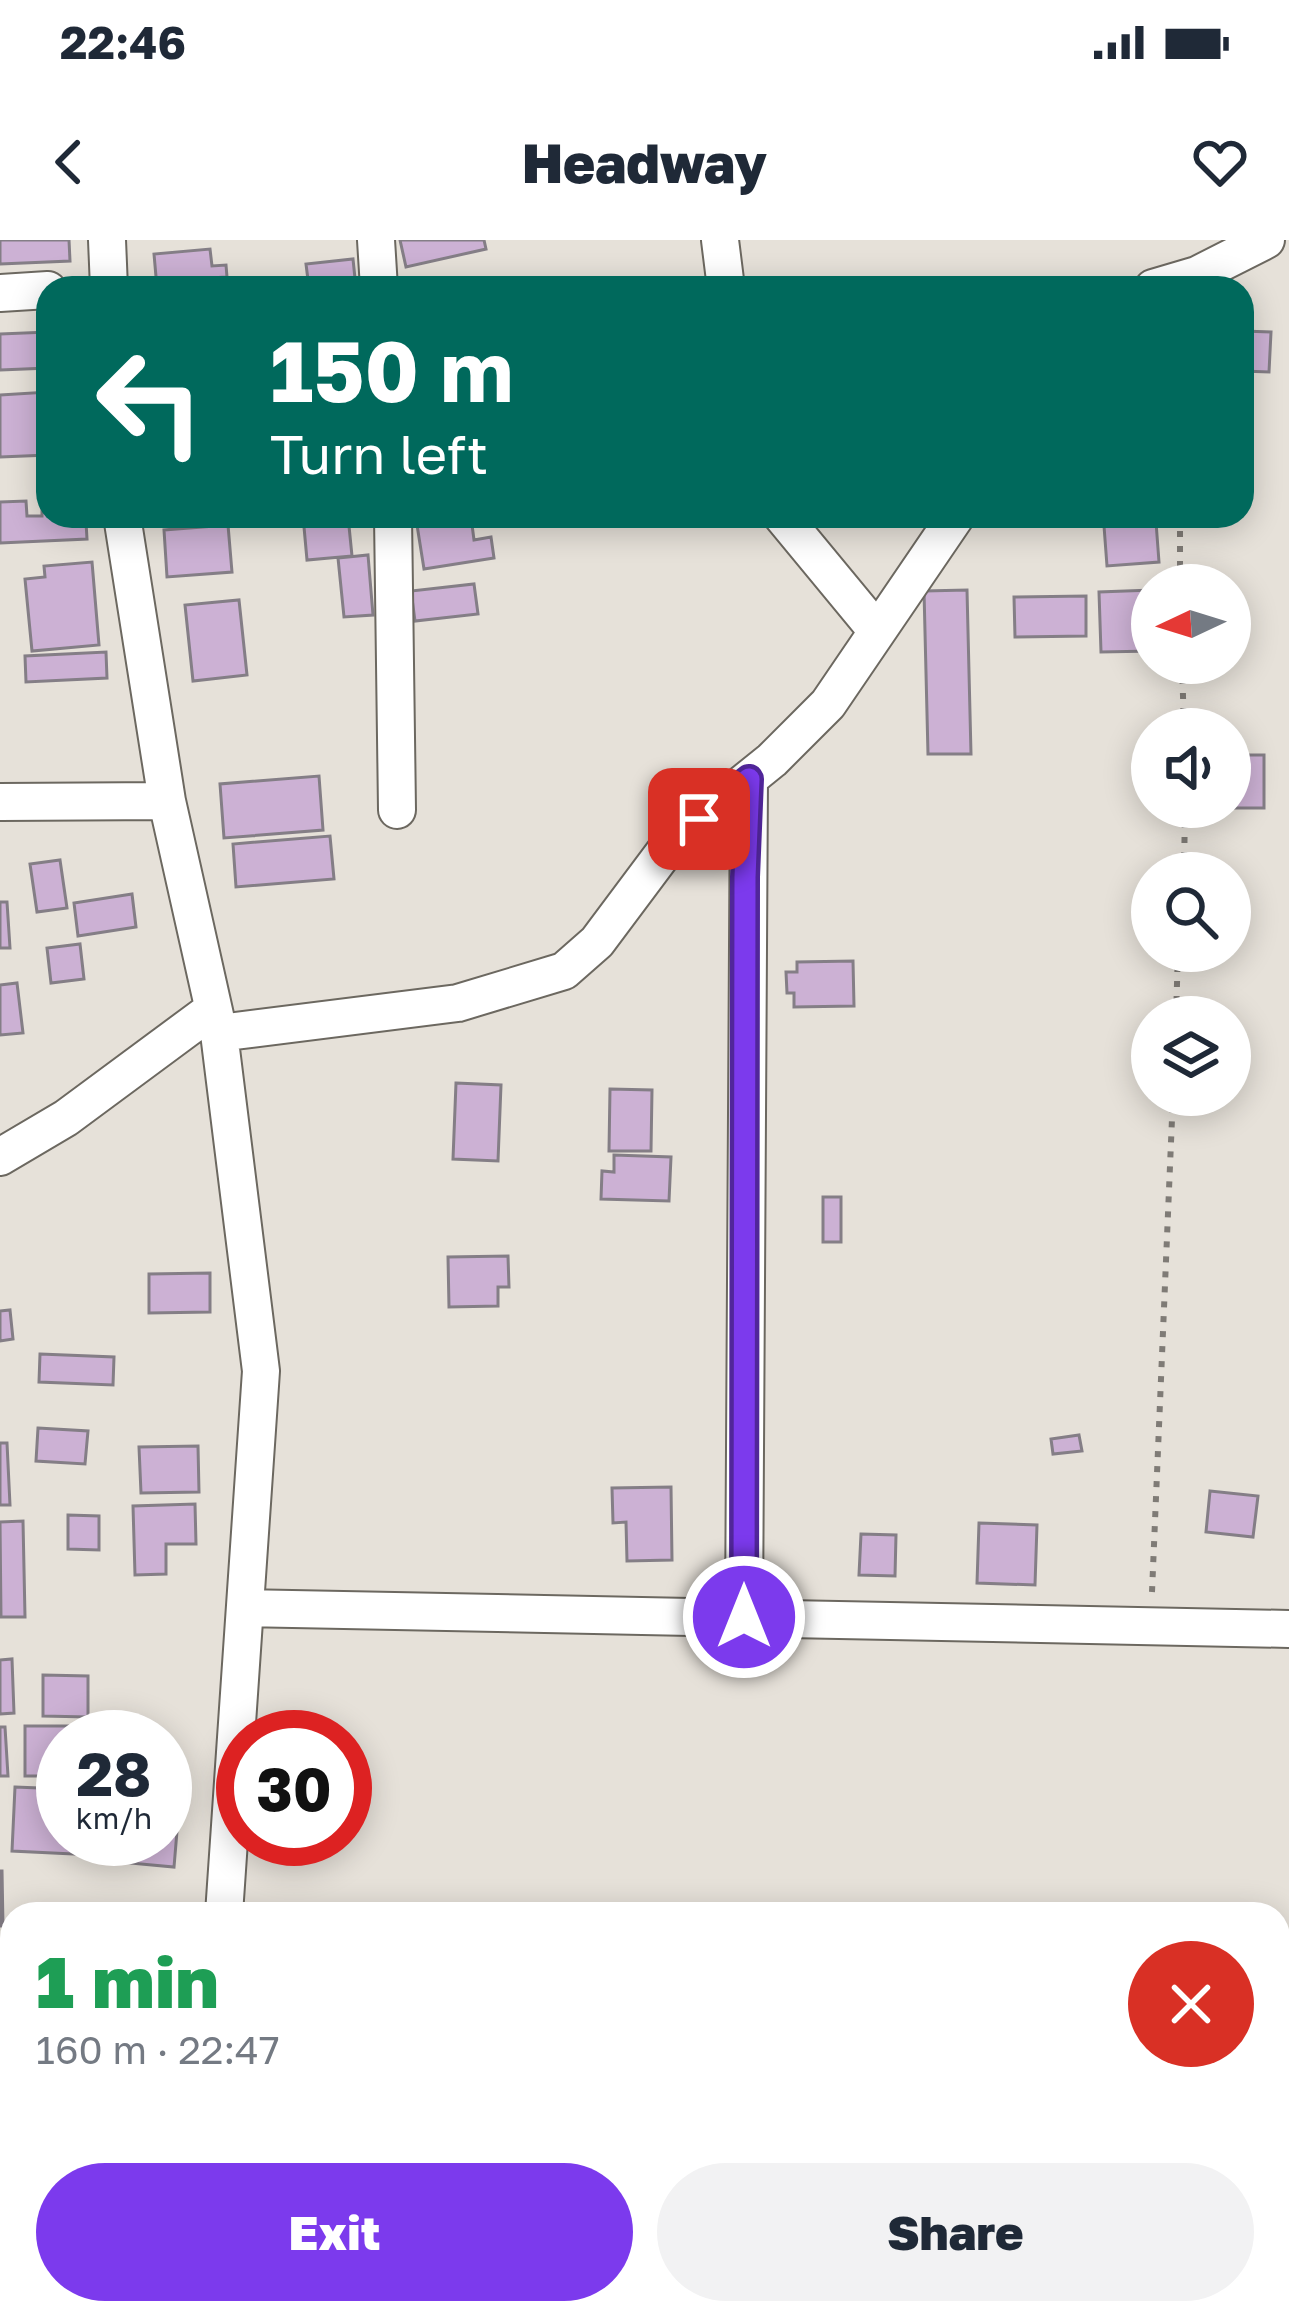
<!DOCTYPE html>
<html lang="en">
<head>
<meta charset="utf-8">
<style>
	:root { --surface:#fff; --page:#f2f2f3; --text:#1f2937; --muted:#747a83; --accent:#7c3aed }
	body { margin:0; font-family:"Golos Text",sans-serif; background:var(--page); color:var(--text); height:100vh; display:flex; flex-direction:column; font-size:45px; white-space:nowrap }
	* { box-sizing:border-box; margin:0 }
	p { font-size:39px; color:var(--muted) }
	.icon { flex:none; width:66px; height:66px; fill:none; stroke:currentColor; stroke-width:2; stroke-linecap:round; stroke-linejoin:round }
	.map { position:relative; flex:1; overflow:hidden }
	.drawer { position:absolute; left:0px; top:1662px; width:1290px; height:423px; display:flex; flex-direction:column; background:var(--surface); border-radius:36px 36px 0 0; box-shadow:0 6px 30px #0003 }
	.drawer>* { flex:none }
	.banner { position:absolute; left:36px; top:36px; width:1218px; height:252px; border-radius:36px; box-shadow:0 6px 30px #0003; background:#00695c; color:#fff; overflow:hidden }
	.needle { width:78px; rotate:266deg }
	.tools { position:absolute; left:1131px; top:324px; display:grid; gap:24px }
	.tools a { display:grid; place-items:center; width:120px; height:120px; border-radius:50%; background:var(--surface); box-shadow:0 6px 30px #0003; font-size:60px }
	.speed { position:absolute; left:36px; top:1470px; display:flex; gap:24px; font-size:60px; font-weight:700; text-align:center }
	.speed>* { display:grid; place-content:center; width:156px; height:156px; border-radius:50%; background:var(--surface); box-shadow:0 6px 30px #0003; line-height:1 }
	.speed small { font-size:30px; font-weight:400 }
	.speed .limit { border:18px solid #d22; background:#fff; color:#111 }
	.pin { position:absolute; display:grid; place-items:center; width:102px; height:102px; color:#fff; margin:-51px; border-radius:24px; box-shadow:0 6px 18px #0006 }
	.me { position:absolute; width:132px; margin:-66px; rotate:0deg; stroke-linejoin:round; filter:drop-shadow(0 0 9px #0008) }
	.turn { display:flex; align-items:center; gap:42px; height:252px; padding:0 36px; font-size:54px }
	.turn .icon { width:156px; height:156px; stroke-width:2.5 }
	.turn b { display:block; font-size:84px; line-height:102px }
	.round { display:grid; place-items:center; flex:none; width:126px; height:126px; border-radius:63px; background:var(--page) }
	.summary { display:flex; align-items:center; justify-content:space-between; height:204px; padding:0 36px }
	h1 { font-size:72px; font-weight:800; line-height:90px; color:#1e9e55 }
	.cta { display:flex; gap:24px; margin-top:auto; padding:24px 36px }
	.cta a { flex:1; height:138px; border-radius:72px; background:var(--accent); color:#fff; font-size:48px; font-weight:800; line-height:138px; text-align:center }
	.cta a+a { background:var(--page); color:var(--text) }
	.status { display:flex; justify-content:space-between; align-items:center; height:84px; padding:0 60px; background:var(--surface); direction:ltr }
	.status svg { height:33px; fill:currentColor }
	header { display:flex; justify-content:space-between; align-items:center; height:156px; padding:0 36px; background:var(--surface); font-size:54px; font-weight:800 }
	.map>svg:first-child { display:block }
	.building { fill:#ccb1d4; stroke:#847e86; stroke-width:3 }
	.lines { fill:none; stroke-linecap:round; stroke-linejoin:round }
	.street-casing { stroke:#6c6860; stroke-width:40 }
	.path { stroke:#7f7b76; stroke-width:6; stroke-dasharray:6 9; stroke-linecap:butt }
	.street { stroke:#fff; stroke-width:36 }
	.route-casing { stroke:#51269a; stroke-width:30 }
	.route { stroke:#7c3aed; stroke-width:21 }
</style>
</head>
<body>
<div class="status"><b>22:46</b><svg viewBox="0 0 49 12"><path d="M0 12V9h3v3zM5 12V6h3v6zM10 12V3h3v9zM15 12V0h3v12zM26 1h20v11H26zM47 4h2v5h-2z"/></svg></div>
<header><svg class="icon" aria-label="back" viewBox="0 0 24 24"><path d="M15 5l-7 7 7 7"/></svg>Headway<svg class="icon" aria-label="heart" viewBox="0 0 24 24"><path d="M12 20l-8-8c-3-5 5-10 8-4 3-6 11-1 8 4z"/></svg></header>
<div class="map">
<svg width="1289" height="2083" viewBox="0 0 1289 2083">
	<rect width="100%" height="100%" fill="#e6e1d9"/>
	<!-- building -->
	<path class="building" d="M0 0H69L70 21 0 24Z
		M400 0H484L486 9 406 27Z
		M210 9 212 26 226 25 227 37 211 38 212 48H157L154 14Z
		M353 19 356 48H309L306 24Z
		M1242 91 1271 92 1269 132 1242 131Z
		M48 92V128L0 130V94Z
		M48 152V215L0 217V155Z
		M42 260H48V276H74V282H86L87 299 0 303V262L26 261 27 276H42Z
		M303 276H348L352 316 307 320Z
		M471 277 474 300 491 297 494 318 424 329 417 285Z
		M1156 282 1159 322 1107 326 1104 286Z
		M228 285 232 332 167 337 164 290Z
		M368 315 373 375 344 377 338 318Z
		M92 322 99 405 32 411 25 339 45 337 44 326Z
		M474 344 478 374 415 381 411 351Z
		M967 350 971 514H928L924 351Z
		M1152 350V411L1101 412 1099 352Z
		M1086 356V396L1015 397 1014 357Z
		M239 360 247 435 193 441 185 365Z
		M106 412 107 438 26 442 25 416Z
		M1230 515H1264V568H1199L1230 567Z
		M319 536 323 590 224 598 220 544Z
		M330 596 334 639 236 647 233 604Z
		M60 620 67 668 37 672 30 624Z
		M132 654 136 687 78 696 74 663Z
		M0 662H7L10 708H0Z
		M80 704 84 739 51 743 47 708Z
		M853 721 854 766 794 767V753H787L786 732H797V722Z
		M17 743 23 793 0 795V745Z
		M456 843 501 845 498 921 453 919Z
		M610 849 652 850 651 911H609Z
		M614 915 671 917 669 961 601 959 602 931 614 932Z
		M823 957H841V1002H823Z
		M508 1016 509 1047H498V1066L449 1067 448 1017Z
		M210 1033V1072L149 1073V1034Z
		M10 1070 13 1099 0 1101V1071Z
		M40 1114 114 1117 113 1145 39 1142Z
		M38 1188 88 1191 85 1224 36 1221Z
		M1079 1195 1082 1211 1053 1214 1051 1199Z
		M0 1203H7L10 1265H0Z
		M198 1206 199 1252 141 1253 139 1207Z
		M671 1247 672 1320 627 1321 626 1282 613 1283 612 1248Z
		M1210 1251 1258 1256 1253 1297 1206 1292Z
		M195 1264 196 1304H166V1334L135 1335 133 1266Z
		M68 1275 99 1276V1310L68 1309Z
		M23 1281 25 1377H1L0 1282Z
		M979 1283 1037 1285 1035 1345 977 1343Z
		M861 1294 896 1295 895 1336 859 1335Z
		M12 1419 14 1473 0 1474V1420Z
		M43 1435 88 1436V1477L43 1476Z
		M25 1486H69V1497H63V1536H25Z
		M0 1487H5L8 1536H0Z
		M15 1547 63 1549V1599H114V1616L12 1611Z
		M165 1565 179 1567 174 1627 119 1622 121 1599H165Z
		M0 1631H2L3 1686H0Z
		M507 1664V1674H449V1665Z
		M9 1700 12 1752 0 1753V1701Z
		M0 1920 12 1922 9 1969 0 1968Z
		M307 2078V2083H232V2081Z"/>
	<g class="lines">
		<defs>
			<path id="street" d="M107 0 109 48
				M376 0 379 48
				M720 0 726 48
				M1153 48 1197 35 1266 0
				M0 53 48 50
				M122 276 167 561 219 793 261 1131 224 1674
				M393 276 397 570
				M782 276 877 391
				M0 562 167 561
				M219 793 458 763 564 731 597 702 674 599 772 520 828 464 956 276
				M0 917 66 878 212 770
				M245 1368 1289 1389
				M744 1377 749 539
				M180 2083 181 2073"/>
		</defs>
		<!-- street casing -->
		<use href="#street" class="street-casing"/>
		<!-- path -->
		<path class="path" d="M1180 276V345
			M1182 423 1184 489
			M1184 633 1185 567
			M1176 777 1178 711
			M1152 1352 1173 855"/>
		<!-- street -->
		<use href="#street" class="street"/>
	</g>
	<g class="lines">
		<defs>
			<path id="route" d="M699 579 749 539 745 637 744 1377"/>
		</defs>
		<!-- route casing -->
		<use href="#route" class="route-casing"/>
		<!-- route -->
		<use href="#route" class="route"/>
	</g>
</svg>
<div class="tools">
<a><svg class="needle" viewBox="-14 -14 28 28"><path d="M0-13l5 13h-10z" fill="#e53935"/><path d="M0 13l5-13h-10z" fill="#747a83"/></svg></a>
<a><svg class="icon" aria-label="sound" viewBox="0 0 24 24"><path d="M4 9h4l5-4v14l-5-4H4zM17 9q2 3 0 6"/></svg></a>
<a><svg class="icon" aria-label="search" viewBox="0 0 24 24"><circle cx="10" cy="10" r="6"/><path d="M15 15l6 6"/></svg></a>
<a><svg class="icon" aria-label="layers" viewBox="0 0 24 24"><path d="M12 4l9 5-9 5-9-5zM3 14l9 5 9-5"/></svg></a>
</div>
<div class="speed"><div>28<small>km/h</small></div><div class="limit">30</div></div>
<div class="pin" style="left:699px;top:579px;background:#d93025"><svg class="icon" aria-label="arrive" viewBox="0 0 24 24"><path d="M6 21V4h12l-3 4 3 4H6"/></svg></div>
<svg class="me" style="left:744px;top:1377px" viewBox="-20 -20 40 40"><circle r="17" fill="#7c3aed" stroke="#fff" stroke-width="3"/><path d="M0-11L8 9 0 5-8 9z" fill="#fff"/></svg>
<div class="banner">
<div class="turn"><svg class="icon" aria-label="left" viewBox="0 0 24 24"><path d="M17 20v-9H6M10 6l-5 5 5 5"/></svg><div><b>150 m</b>Turn left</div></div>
</div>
<section class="drawer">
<div class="summary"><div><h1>1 min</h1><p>160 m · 22:47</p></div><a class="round" style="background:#d93025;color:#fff"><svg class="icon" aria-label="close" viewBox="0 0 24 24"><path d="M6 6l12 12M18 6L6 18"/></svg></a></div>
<div class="cta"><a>Exit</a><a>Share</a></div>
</section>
</div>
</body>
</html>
